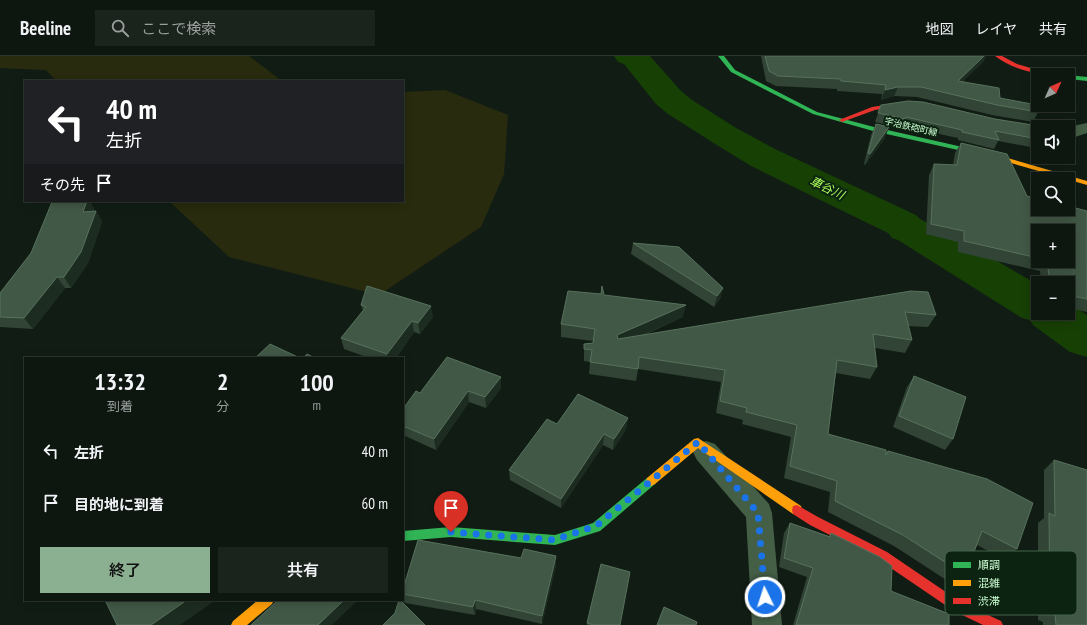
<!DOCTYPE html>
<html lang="ja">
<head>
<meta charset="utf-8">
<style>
	:root { --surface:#0d160f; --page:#1b231d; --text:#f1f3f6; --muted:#9a9f9e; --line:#2d352f; --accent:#8bb091 }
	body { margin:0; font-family:"PT Sans Narrow","Noto Sans JP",sans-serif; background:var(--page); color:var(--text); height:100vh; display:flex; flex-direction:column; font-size:15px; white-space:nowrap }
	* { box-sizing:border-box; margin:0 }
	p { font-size:13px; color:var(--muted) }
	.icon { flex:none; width:22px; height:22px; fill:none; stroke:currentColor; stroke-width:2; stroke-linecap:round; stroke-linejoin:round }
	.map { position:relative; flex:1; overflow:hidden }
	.panel { position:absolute; left:24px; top:301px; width:380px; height:244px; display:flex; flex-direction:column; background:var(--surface); border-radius:0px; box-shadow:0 2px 10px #0003,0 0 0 1px var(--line) }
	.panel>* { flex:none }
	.guide { position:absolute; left:24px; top:24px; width:380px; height:122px; border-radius:0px; box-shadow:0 2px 10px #0003,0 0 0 1px var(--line); background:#202124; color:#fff; overflow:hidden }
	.needle { width:26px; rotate:45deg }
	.buttons { position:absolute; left:1031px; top:12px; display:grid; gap:8px }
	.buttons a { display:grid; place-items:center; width:44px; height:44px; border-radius:0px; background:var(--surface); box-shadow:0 2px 10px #0003,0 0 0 1px var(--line); font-size:20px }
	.pin { position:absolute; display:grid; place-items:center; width:34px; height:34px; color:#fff; margin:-41px -17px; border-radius:50% 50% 50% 0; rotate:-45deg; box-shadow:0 0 4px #0007 }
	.pin .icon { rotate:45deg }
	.me { position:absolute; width:44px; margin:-22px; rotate:356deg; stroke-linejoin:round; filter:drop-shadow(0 0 3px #0008) }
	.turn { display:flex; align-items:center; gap:14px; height:84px; padding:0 16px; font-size:18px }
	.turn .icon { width:52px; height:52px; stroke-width:2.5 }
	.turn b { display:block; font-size:28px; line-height:34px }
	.then { display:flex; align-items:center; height:38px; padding:0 16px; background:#0003; gap:8px; font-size:15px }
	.eta { display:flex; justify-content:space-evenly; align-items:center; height:68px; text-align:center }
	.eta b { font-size:24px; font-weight:600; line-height:28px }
	.button { display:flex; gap:8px; margin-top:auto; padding:8px 16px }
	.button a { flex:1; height:46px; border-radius:0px; background:var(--accent); color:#111; font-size:16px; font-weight:600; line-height:46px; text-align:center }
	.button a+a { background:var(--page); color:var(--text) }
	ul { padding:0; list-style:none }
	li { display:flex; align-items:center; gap:12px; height:52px; padding:0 16px }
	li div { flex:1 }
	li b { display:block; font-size:15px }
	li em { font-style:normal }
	header { display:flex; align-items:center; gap:24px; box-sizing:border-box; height:56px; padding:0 20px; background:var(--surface); border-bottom:1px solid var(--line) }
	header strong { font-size:19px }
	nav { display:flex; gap:22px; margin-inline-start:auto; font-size:14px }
	.search { width:280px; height:36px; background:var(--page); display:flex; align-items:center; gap:10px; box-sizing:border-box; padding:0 14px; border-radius:0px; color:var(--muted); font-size:15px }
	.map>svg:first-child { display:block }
	.green { fill:#292b0e }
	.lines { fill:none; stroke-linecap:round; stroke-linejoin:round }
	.river { fill:#174005; fill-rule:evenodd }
	.street { fill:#445f46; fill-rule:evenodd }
	.fast { fill:#30b455; fill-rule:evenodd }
	.slow { fill:#ff9f0a; fill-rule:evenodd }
	.jam { fill:#e5322d; fill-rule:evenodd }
	.wall { fill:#314435; fill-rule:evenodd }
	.shaded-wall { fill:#1d2c21 }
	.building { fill:#425846; stroke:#57725c }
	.route { stroke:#1a73e8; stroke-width:7; stroke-dasharray:0 12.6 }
	.labels { text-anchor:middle; stroke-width:4; stroke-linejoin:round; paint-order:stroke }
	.far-street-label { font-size:9px; fill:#cdffd4; stroke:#0b2310 }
	.water-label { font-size:12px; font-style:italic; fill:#adff5b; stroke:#0b2310 }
	.key { fill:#0b2310; stroke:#45654b; stroke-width:1 }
	.key-label { font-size:11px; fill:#cdffd4 }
</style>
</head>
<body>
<header>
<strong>Beeline</strong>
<div class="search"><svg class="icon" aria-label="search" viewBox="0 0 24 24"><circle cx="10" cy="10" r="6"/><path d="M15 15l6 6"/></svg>ここで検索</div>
<nav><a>地図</a><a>レイヤ</a><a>共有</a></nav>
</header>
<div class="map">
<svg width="1087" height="569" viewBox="0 0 1087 569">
	<rect width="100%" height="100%" fill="#111d14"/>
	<!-- green -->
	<path class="green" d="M0 0H249L282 25H56L46 14 0 12Z
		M445 34 508 59 504 118 481 171 379 239 229 201 169 145H403V36Z"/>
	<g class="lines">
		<!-- river -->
		<path class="river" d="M614 0H650L680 34 692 44 736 72 777 94 916 159 920 163 987 199 1038 229V257H1068V247L1087 259V301L1070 296 1033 269 1030 264 1022 262 898 184 892 182 888 177 751 110 712 86 668 58 656 48 624 8 618 6Z"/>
		<!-- street -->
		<path class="street" d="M1087 67V77L1075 81H1068V71Z
			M706 385 715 388 769 448 772 457 782 569H752L746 461 697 404 693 396 697 388Z"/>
		<!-- fast -->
		<path class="fast" d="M718 0H724L735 14 817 56 874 71 967 92 970 94 967 96 873 75 813 58 731 16Z
			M1068 19 1087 21V25L1068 23Z
			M651 420 655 422 656 425 655 428 600 475 555 489 451 481 403 485V475L451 471 555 479 593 467 647 422Z"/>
		<!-- slow -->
		<path class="slow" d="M967 92 990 97 1087 125V129L987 100 965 95V93Z
			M698 382 801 450 802 454 801 458 797 459 793 458 698 392 655 428 651 430 647 428 646 425 647 422 694 383Z
			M258 544H274L272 548 247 569H231L233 565Z"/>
		<!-- jam -->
		<path class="jam" d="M995 0H1002L1017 8 1055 19C1036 19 1010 12 995 0Z
			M910 45 913 47 912 48 875 54 842 66 839 64 872 51Z
			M797 449 818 461 887 496 962 547 1001 565 1003 569H983L954 555 879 504 810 469 793 458 792 454 793 450Z"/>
	</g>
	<!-- wall -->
	<path class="wall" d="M761 0H986L983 6 963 25 1000 42 1038 56 1033 66 992 59 917 41 894 40 881 44 882 38 837 35V33L776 30 766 25Z
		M881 49 995 63 1038 71V89L1036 92 998 85 994 93 958 84V82L902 70V72L875 66Z
		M876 68 885 82 865 109 864 108 871 79Z
		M961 87 1027 140 1087 155V256L1068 252V227H1041L1040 215 958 196V186L926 178 929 119 934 108 953 109 955 97ZM1038 175 1068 205H1038Z
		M59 145H90L94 153V155H96L102 166 88 207 71 232H65L33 273 0 271V237L31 197Z
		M633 187 723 232 720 243 714 251 631 198Z
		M911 235 936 259 928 271 908 270 912 284 905 297 875 292 877 311 870 323 836 317 828 378 886 397 888 395 1017 493 1005 504 977 489 965 519 954 529 894 490 828 456 830 436 784 422 791 381 742 368 743 364 716 357 721 326 638 313 636 325 589 318 590 306 584 305V288L593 287V285L561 281V268L604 239 683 261 644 279Z
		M361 249 433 261 420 278 414 276 396 302H369L344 293 341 282 363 255Z
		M914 320 953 383 945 394 893 371 907 331Z
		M501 332 486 352 469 346 436 394 403 379V353L420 337Z
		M628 362 626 373 613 394 603 389 561 452 510 424 509 414 557 368Z
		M1054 404 1087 569H1043V566L1038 564V467L1044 462V414Z
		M790 467 829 480 831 477 891 535 949 569H793L807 521 779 511 784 477Z
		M601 508 620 569H587Z
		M556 509 542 568 476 553 475 559 405 547 403 542V533Z"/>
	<!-- shaded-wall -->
	<path class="shaded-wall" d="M984 0H986L983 6 954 34 958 25Z
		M898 31 894 40 881 44 885 34Z
		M889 71 885 82 865 109 870 98Z
		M87 145H90L94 153 89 167 83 156Z
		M96 155 102 166 88 207 71 232 64 221Z
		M57 221 65 232 33 273 24 262Z
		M723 232 720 243 714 251 717 240Z
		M686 249 683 261 615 291 617 279Z
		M431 250 433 261 420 278 418 267Z
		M412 265 414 276 396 302H388L387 298Z
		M501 321V332L486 352 485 341Z
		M468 335 469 346 436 394 434 383Z
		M628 362 626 373 613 394 614 383Z
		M604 378 603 389 561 452V443Z
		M556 500V509L542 568V560Z
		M187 544H216L180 569H151Z
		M344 544H358L332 569H318Z
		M475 544 476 553 475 559 473 551Z"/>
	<!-- building -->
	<path class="building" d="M765 0H984L958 25 999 32 1000 42 1037 49 1038 56 997 49 921 31H898L885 34 886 29 841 25 840 23 778 20 769 15Z
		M908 45 923 46 995 63 1039 70 1038 71V83L995 75 999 84 962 76V74L906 61 905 63 878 57 881 49Z
		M876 68 889 71 870 98 868 97Z
		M961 87 1007 98 1027 140 1038 143V153H1068V150L1087 155V243L1068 239V227H1050L1047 205H1068V175H1038V202L964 185V175L931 168 934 108 957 109Z
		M59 145H87L83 156 96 155 81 196 64 221H57L24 262 0 261V237L31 197 52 146Z
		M633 187 679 191 723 232 717 240Z
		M367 230 431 250 418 267 412 265 387 298 341 282 366 251 361 249Z
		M602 230 604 239 686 249 617 279 618 283 911 235 928 236 936 259 905 256 912 284 873 278 877 311 837 304 828 378 886 394V399L888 395 987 423 1033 447 1017 493 982 475 965 519 903 479 835 445 837 425 790 410 797 369 746 356 747 352 720 345 725 314 639 301 638 313 590 306 592 294 584 293V288L593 287 595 273 561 268 568 235 601 238Z
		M270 288 300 302H255Z
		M307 298 315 302H303Z
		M447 301 501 321 485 341 468 335 434 383 403 370V353L416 335 420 337Z
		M914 320 966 341 953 383 899 360Z
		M578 338 628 362 614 383 604 378 561 443 509 414 547 363 557 368Z
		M1054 404 1087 414V569H1056L1055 558 1050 556 1049 457 1055 460Z
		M790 467 830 481 831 477 880 501 892 510 891 535 949 558V569H796L813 512 784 502Z
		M418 484 521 502 524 493 556 500 542 560 475 544 473 551 403 538V533Z
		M601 508 630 516 620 569H594L587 567Z
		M105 544H187L151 569H117Z
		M278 544H344L318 569H251Z
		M399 544H400L425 569H383L395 557Z
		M664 551 697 566 696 569H657Z"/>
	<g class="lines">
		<!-- route -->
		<path class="route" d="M451 476 554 484 596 470 698 386 758 457 765 541"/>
	</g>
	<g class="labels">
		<!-- far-street labels -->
		<g class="far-street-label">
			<text transform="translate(911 71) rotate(13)" y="3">宇治鉄砲町線</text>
		</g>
		<!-- water labels -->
		<g class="water-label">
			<text transform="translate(827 132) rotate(26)" y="4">車谷川</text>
		</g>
	</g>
	<!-- legend -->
	<rect x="945" y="495" width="132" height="64" rx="6" class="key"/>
	<rect x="953" y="506" width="18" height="6" fill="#30b455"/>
	<rect x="953" y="524" width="18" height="6" fill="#ff9f0a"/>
	<rect x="953" y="542" width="18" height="6" fill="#e5322d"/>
	<g class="key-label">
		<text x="978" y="513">順調</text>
		<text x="978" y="531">混雑</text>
		<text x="978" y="549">渋滞</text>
	</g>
</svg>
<div class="buttons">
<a><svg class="needle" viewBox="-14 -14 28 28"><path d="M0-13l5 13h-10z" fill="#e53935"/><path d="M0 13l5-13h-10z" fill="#9a9f9e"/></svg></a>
<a><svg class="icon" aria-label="sound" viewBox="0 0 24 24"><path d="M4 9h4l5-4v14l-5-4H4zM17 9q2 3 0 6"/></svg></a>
<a><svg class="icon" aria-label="search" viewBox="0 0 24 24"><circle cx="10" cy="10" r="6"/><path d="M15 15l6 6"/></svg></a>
<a>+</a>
<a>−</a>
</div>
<div class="pin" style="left:451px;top:476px;background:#d93025"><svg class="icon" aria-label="arrive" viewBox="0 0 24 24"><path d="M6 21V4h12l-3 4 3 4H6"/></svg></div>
<svg class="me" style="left:765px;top:541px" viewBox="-20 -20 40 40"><circle r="17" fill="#1a73e8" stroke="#fff" stroke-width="3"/><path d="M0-11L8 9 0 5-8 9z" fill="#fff"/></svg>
<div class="guide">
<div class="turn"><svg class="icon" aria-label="left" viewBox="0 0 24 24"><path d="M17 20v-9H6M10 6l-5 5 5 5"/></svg><div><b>40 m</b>左折</div></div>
<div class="then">その先<svg class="icon" aria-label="arrive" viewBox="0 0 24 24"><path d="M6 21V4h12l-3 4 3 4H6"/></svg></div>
</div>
<section class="panel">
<div class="eta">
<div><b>13:32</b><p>到着</p></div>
<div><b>2</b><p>分</p></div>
<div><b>100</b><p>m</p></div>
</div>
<ul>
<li><svg class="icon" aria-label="left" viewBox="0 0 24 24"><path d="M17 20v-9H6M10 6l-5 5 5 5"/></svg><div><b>左折</b></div><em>40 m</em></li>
<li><svg class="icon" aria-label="arrive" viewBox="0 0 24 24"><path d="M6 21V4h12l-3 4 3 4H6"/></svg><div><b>目的地に到着</b></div><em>60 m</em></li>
</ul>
<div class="button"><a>終了</a><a>共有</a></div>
</section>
</div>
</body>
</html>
